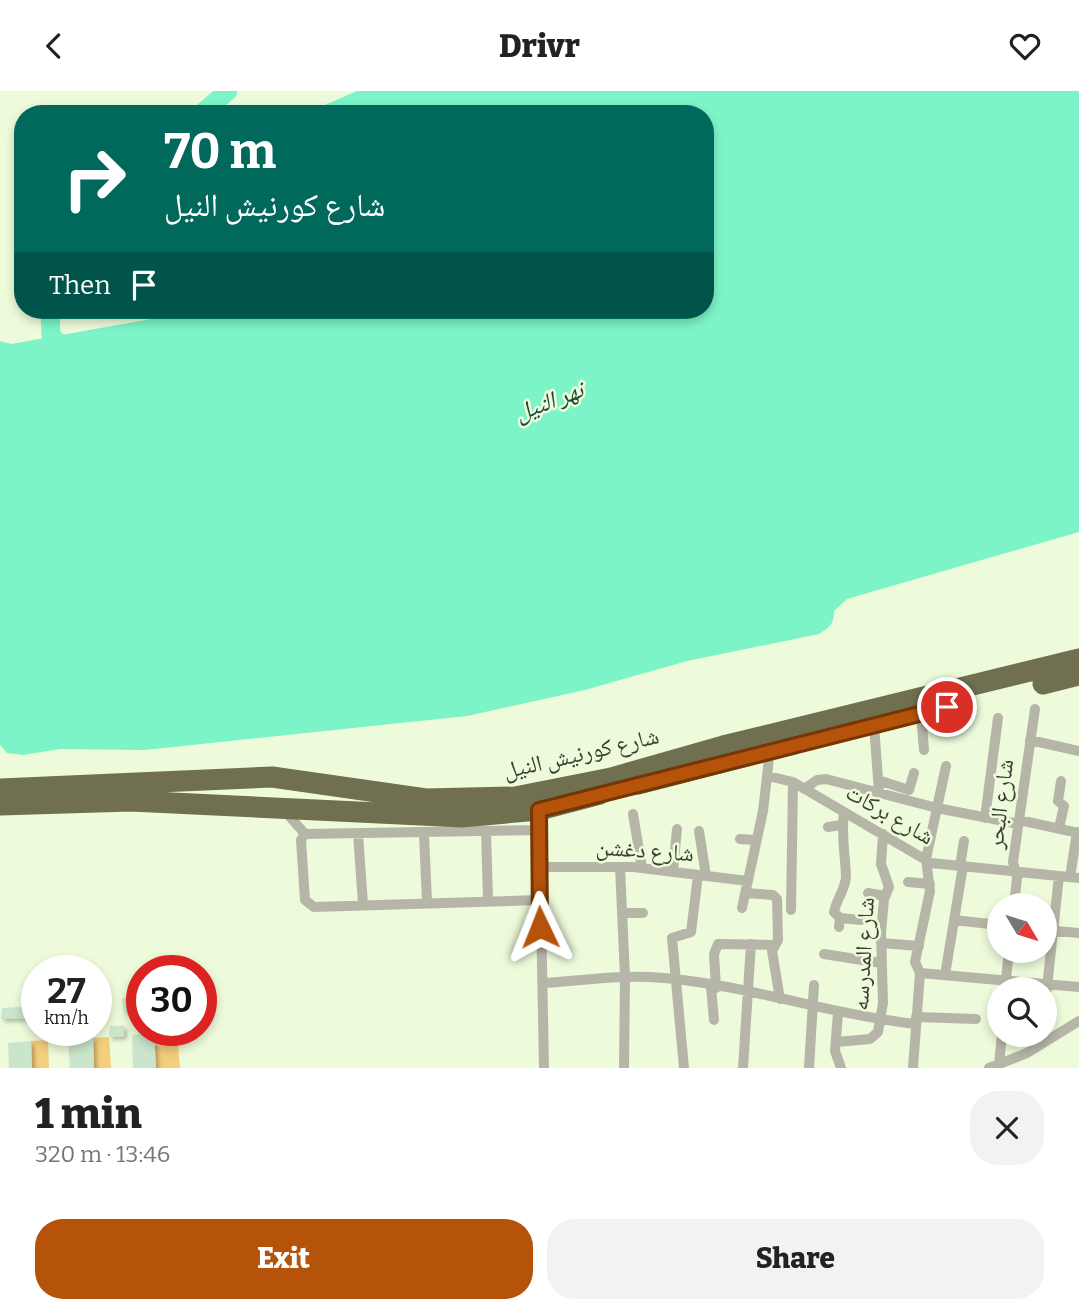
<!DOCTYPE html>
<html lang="en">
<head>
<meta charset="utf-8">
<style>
	:root { --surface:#fff; --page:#f2f2f2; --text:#222; --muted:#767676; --accent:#b45309 }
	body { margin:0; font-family:Bitter,"Noto Naskh Arabic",serif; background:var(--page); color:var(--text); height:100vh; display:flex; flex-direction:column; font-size:26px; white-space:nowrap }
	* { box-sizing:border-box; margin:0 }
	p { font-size:23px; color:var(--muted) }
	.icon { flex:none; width:38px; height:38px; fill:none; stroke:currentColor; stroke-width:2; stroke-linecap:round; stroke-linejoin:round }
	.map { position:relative; height:977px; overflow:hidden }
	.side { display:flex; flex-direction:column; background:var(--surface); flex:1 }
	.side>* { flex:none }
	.hud { position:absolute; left:14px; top:14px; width:700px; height:214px; border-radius:28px; box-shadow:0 4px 10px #0003; background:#00695c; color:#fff; overflow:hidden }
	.needle { width:46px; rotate:128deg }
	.buttons { position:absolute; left:987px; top:802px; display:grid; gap:14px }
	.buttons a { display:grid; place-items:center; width:70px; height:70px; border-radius:50%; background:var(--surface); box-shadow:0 4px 10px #0003; font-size:35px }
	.speed { position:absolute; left:21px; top:864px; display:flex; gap:14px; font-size:35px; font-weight:700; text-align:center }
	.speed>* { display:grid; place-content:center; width:91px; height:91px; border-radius:50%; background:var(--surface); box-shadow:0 4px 10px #0003; line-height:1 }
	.speed small { font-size:18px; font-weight:400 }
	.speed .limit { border:10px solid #d22; background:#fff; color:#111 }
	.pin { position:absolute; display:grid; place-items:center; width:60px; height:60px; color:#fff; margin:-30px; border:4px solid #fff; border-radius:50%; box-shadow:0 2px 7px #0007 }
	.me { position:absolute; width:77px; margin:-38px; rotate:358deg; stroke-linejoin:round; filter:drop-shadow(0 0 5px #0008) }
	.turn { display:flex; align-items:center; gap:24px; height:147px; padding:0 35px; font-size:32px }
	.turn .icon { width:91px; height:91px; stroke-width:2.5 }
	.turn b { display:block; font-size:49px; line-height:60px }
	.then { display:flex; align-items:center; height:66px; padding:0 35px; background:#0003; gap:14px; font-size:26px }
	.round { display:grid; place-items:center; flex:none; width:74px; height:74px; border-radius:28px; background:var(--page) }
	.overview { display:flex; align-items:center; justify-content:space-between; height:119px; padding:0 35px }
	h1 { font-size:42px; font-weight:800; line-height:52px }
	.action { display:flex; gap:14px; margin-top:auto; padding:14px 35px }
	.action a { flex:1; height:80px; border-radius:28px; background:var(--accent); color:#fff; font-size:28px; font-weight:800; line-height:80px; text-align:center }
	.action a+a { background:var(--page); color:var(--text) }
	header { display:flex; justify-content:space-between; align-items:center; height:91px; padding:0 35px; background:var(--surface); font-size:32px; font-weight:800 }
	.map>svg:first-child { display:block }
	.green { fill:#f3ce7c }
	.water { fill:#7cf4c7 }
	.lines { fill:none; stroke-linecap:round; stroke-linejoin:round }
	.river { stroke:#7cf4c7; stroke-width:19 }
	.building { fill:#cae5cb; filter:url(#shadow) }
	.street { stroke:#b6b6a8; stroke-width:10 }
	.highway { stroke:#706f50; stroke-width:21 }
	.route-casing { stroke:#753606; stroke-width:18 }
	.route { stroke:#b45309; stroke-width:12 }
	.labels { text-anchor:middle; stroke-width:5; stroke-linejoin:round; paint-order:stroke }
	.street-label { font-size:23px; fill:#3a3f32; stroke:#edfbda }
	.water-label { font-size:24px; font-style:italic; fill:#174a39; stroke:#edfbda }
</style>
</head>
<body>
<header><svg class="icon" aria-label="back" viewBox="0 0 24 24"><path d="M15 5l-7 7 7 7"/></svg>Drivr<svg class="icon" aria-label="heart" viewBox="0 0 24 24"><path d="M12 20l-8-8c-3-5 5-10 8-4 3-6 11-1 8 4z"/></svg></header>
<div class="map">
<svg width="1079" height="977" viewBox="0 0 1079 977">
	<defs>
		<filter id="shadow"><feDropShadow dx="3" dy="3" stdDeviation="2" flood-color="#0004"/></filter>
	</defs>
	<rect width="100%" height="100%" fill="#edfbda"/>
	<!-- green -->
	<path class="green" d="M109 946 111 977H94L93 947Z
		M48 949 49 977H32L31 950Z
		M178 953 180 977H156L154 955Z"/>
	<!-- water -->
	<path class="water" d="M357 0H1079V441L847 508 834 520C834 533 830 536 819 543L687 570 585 599 467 625 145 659 60 658 23 664 7 662 0 654V250L11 253 151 228 176 219H705V23H304Z"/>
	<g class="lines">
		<!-- river -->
		<path class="river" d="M201 23 228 0
			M50 219 51 244 69 263"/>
	</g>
	<!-- building -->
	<path class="building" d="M142 905V920L124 921 122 907Z
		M37 915V927L1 928 2 917Z
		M110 935H124V945L109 946Z
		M154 942 156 977H133L132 944Z
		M93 947 94 977H70L68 948Z
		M31 950 32 977H9L8 952Z"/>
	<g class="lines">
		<!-- street -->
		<path class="street" d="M921 623 924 659
			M874 634 879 701
			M1030 649 1079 660
			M768 685 793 691 931 772 1079 787
			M878 689 909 699 914 682
			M804 698 817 689 826 688 937 717 1019 733
			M284 719 305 743
			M539 719 544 977
			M633 723 642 777
			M985 727 998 627
			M1019 729 1079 742
			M828 736 842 734
			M1059 737 1064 715 1058 710 1061 690
			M486 740 488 809
			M699 740 706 785
			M358 743 363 813
			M424 743 427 811
			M740 748 755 749
			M960 775 964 750
			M539 776H633L748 790
			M620 776 625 886 624 977
			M673 780 677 738
			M1070 786 1077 741
			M908 791 930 793
			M745 802 773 804 777 808 778 849 772 860 780 908
			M868 802 885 805
			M539 809 314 816 305 809 301 749 305 743 539 739
			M1014 814 1017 787 1013 771 1035 618
			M742 817 763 720 770 659
			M791 819 793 691
			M622 822H643
			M840 827 861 829
			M954 829 999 834
			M839 836 840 827 834 821C837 807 846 797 846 785 845 762 841 744 844 721
			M1045 839 1079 842
			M881 852 919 855
			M824 863 881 872
			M920 882 915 871 930 800 926 768 946 675
			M920 882 1079 896
			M945 884 963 775
			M543 892C578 890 615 884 650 886 739 891 826 923 915 933
			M711 896 714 929
			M716 897 714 863 718 853 773 854
			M1005 898 1009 859
			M1045 915 1059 785
			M838 922 835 960 841 977
			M916 926 976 928
			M836 951 870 948 878 941 883 912 881 841 884 808 889 796 881 773 883 743
			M999 974 1002 943
			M684 977 672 847 691 841 698 784
			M743 977 751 853
			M809 977 814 894
			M913 977 920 882
			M989 977 1027 962 1079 930"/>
		<!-- highway -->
		<path class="highway" d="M1043 593 1079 584
			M638 693 794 653
			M0 698 272 686 426 708 515 706 611 687 723 655 1079 568
			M0 714 131 710 462 726 539 719 600 703"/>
	</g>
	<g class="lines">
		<defs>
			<path id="route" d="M540 836 539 719 947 616"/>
		</defs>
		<!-- route casing -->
		<use href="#route" class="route-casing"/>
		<!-- route -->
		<use href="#route" class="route"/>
	</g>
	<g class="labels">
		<!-- street labels -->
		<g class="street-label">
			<text transform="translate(581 662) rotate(-13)" y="8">شارع كورنيش النيل</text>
			<text transform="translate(1000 713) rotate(-83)" y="8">شارع البحر</text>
			<text transform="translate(890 723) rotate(30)" y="8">شارع بركات</text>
			<text transform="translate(645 759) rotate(4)" y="8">شارع دغشن</text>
			<text transform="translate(863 863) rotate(-87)" y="8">شارع المدرسه</text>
		</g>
		<!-- water labels -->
		<g class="water-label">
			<text transform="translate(549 310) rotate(-21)" y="8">نهر النيل</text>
		</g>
	</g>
</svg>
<div class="buttons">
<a><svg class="needle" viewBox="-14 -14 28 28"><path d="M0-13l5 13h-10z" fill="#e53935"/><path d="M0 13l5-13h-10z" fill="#767676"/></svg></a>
<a><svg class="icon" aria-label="search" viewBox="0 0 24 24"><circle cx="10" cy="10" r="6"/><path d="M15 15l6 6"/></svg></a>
</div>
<div class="speed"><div>27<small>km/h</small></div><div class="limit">30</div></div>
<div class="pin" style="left:947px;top:616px;background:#d93025"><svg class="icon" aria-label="arrive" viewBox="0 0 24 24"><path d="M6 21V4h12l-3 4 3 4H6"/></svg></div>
<svg class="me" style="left:540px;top:836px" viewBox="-20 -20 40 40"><path d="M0-17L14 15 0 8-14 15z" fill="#b45309" stroke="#fff" stroke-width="4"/></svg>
<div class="hud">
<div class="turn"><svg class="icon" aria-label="right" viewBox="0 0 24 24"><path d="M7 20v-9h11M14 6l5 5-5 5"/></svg><div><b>70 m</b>شارع كورنيش النيل</div></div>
<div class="then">Then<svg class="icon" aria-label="arrive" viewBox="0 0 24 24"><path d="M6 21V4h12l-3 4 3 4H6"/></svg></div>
</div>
</div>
<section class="side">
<div class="overview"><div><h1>1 min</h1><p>320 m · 13:46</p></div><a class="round"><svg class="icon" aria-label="close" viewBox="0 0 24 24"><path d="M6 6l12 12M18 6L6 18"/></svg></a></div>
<div class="action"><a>Exit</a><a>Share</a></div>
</section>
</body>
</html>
